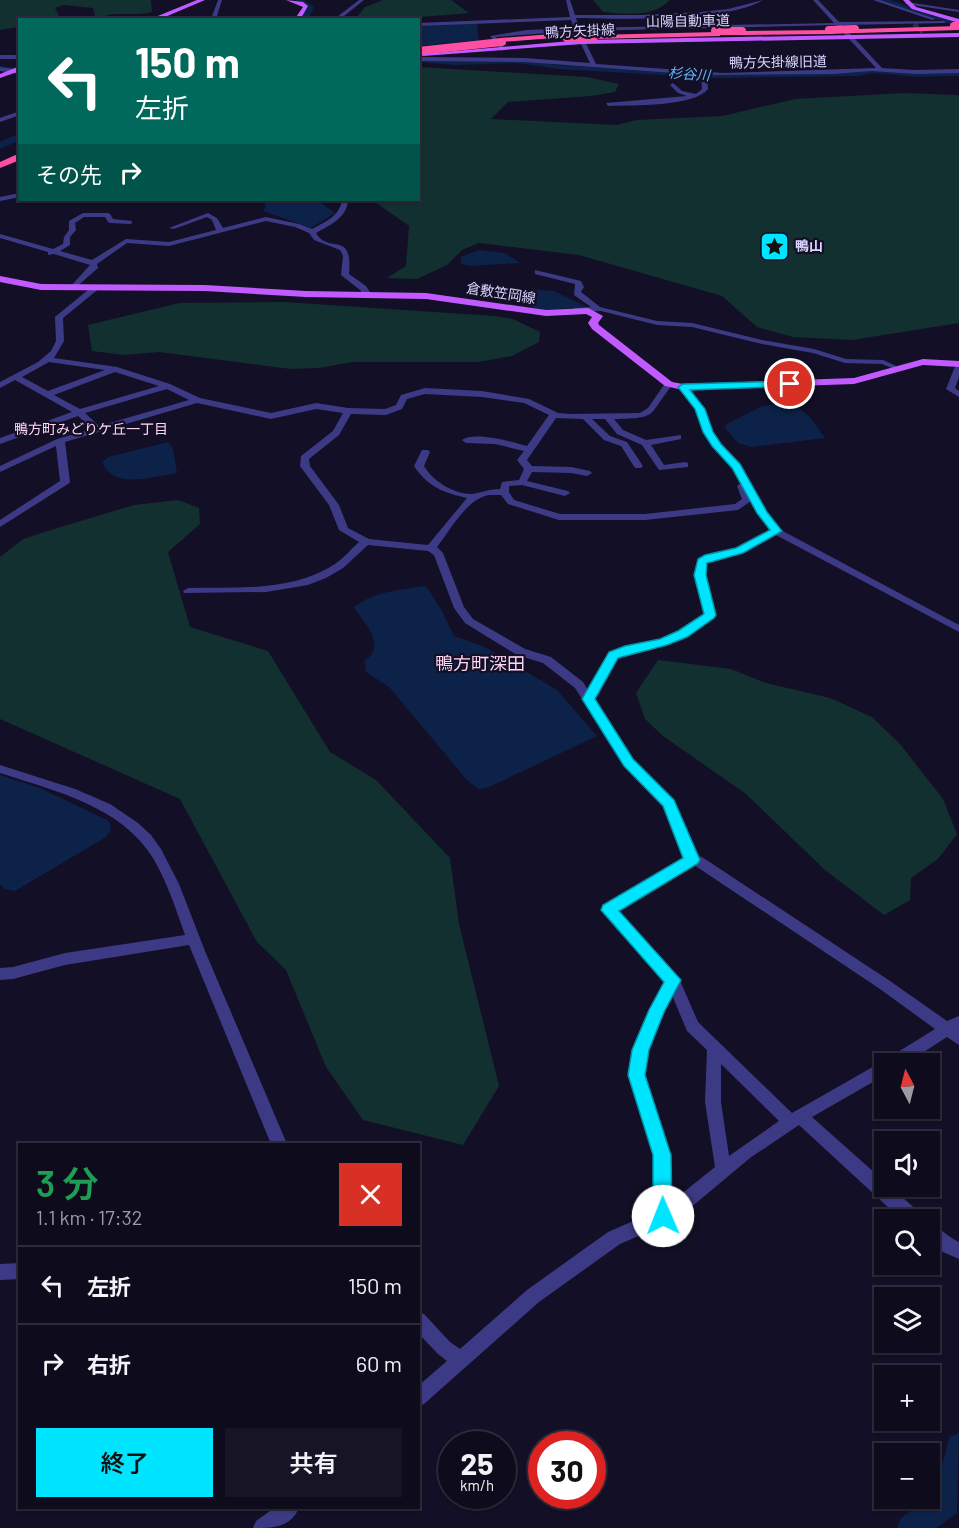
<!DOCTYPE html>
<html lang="ja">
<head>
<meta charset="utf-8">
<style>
	:root { --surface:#0e0b1c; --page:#171425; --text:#f1f3f6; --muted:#9b9ba3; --line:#2e2b3b; --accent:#00e5ff }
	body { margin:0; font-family:Barlow,"Noto Sans JP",sans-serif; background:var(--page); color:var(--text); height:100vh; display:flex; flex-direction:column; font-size:22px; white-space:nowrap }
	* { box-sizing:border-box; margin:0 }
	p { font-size:20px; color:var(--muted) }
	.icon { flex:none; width:33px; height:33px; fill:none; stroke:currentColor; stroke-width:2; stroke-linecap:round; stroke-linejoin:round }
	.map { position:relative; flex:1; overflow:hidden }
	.drawer { position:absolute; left:18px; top:1143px; width:402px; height:366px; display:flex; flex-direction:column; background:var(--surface); border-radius:0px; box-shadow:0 2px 4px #0004,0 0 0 2px var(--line) }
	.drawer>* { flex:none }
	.banner { position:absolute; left:18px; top:18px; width:402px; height:183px; border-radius:0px; box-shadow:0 2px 4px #0004,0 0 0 2px var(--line); background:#00695c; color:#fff; overflow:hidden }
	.needle { width:39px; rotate:353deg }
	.tools { position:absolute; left:874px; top:1053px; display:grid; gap:12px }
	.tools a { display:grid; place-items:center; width:66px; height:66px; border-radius:0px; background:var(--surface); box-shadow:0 2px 4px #0004,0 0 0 2px var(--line); font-size:30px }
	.speed { position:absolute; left:438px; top:1431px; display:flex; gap:12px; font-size:30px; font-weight:700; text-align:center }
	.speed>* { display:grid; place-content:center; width:78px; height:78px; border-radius:50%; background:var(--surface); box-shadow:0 2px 4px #0004,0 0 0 2px var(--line); line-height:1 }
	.speed small { font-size:15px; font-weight:400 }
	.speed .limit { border:9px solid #d22; background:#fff; color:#111 }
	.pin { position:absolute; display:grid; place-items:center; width:51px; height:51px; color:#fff; margin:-26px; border:3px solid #fff; border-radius:50%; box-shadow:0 2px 6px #0007 }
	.me { position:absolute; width:66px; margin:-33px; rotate:359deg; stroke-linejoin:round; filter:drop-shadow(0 0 4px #0008) }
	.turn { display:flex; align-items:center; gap:21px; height:126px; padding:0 18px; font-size:27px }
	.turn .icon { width:78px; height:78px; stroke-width:2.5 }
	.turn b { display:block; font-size:42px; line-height:51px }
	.then { display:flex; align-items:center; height:57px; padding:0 18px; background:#0003; gap:12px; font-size:22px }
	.round { display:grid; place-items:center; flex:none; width:63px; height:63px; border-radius:0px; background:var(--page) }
	.overview { display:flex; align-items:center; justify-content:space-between; height:102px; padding:0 18px }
	h1 { font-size:36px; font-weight:600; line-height:45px; color:#1e9e55 }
	.cta { display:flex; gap:12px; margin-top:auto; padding:12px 18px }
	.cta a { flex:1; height:69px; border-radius:0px; background:var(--accent); color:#111; font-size:24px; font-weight:600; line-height:69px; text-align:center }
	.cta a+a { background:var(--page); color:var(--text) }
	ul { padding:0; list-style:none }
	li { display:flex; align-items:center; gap:18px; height:78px; padding:0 18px; border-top:2px solid var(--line) }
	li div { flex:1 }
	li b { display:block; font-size:22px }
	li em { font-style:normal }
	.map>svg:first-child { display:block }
	.green { fill:#12302f }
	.water { fill:#0c2248 }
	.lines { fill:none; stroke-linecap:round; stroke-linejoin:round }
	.river { fill:#0c2248; fill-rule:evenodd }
	.minor-tunnel { stroke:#312d47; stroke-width:5; stroke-dasharray:5 3; stroke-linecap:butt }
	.minor { fill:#3d3a85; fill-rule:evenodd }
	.major { fill:#c25bff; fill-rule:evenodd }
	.highway { fill:#ff4fa3; fill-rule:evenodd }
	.highway-bridge { stroke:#ff4fa3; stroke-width:8 }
	.route { fill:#00e5ff; stroke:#0095a6; stroke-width:1.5 }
	.labels { text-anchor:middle; stroke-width:4.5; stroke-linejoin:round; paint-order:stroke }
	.far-street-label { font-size:14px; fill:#d9d4ff; stroke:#130f26 }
	.far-water-label { font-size:14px; font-style:italic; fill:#62b6ff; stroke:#130f26 }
	.far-poi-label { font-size:14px; font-weight:bold; fill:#d9d4ff; stroke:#130f26; text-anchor:start }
	.far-neighbourhood-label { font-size:14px; fill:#ffd6f0; stroke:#130f26 }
	.quarter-label { font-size:18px; fill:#ffd6f0; stroke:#130f26 }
</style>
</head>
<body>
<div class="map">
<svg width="959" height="1528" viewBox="0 0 959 1528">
	<rect width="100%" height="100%" fill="#130f26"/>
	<!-- green -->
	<path class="green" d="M0 0H151L152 12C138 16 113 12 106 16L110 19 92 20 95 14 93 8 64 5 55 8 59 16 45 19 20 20 19 27 0 30Z
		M383 0H451L469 13 396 19H361L357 17 365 7Z
		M593 0H670C653 18 626 14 603 12Z
		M419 67 587 77 619 84 615 92 591 96 508 102 491 119 617 125 637 120 722 116 795 99 904 93 959 95V323L852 340 793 337 757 327 722 296 579 255 479 243 462 250 447 265 417 279 387 278 406 266 409 226 372 200H418Z
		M284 302 495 316 513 319 540 332 539 342 512 356 478 362H352L319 368 291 369 159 352 123 355 92 351 88 325 179 303Z
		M178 500 199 508 200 524 168 552 190 627 268 651 330 752 376 780 450 858 459 924 499 1086 463 1145 363 1120 326 1067 286 970 257 942 180 799 0 719V557L23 539 54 529 134 505Z
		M658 660 731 669 766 683 830 698 872 717 900 744 943 799 957 834 938 859 911 878 910 900 884 915 825 870 746 794 663 736 645 719 636 693Z"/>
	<!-- water -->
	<path class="water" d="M479 23 477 24 479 40 419 46V26Z
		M262 200H317L335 213 311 228 263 211 266 206Z
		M479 250 505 253 520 263 470 266 461 264V257Z
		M529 289 554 291 587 307 533 311V307L516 302 512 295Z
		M781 403C804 404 813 421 825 438L752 447 738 443 725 428 727 424 763 406Z
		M168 442 173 449 177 473C154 476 114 491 102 462L108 457Z
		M426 586 442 611 454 636 485 647 557 690 597 736 487 788 478 789 467 780 390 688 365 671 366 669 364 661C388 646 364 623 354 607 373 592 402 589 426 586Z
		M0 775 40 788 109 821 111 830 106 837 15 891 4 889 0 884Z"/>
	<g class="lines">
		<!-- river -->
		<path class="river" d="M295 0H304L314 7 308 20H301L306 8Z
			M879 0H890L959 23V27Z
			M418 58 456 61 517 59 558 65 715 74 857 72 874 69 917 73 959 72V76L917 77 874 73 857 76 715 78 558 69 517 63 456 65 418 62Z
			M0 66 20 68V72L0 70Z
			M20 133V140L0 149V142Z
			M959 1433 957 1513 936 1528H897L901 1518 935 1494 949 1437Z"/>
		<!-- minor-tunnel -->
		<path class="minor-tunnel" d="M914 24 923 32"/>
		<!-- minor -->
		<path class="minor" d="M218 0H222L216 19 243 20H201L211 19Z
			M359 0H364L339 20H333Z
			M566 0H570L575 15H641L701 12 728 9 763 0C730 22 618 19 576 18L579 28 834 23 813 0H818L839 22 944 21 946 23 842 25 882 68 915 70 959 69V73L915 74 872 71 833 74 707 75 708 89C694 107 632 105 608 106L606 103 687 96 678 93 670 85 673 83 682 91 696 94 702 89 701 75 525 62 418 61V57L525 58 590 63 575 31 496 37 505 49 502 51 490 36 527 30 574 28 571 20 418 26V23L570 17ZM836 25 876 68 723 73 596 64 580 31Z
			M873 0H880L936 19 932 20Z
			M907 2 959 10V12L905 4Z
			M164 19 171 20H162Z
			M255 19H298L300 20H253Z
			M0 55H20V59H0Z
			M0 67 20 70V74L0 71Z
			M20 111V115L0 122V118Z
			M20 193V197L0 201V197Z
			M342 200H348C347 218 330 225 316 233 329 255 353 229 349 274L366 286 372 295 371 297H365L360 290 341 275 343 256 340 250 314 240 309 233 295 227 266 221 169 246 127 243 97 264 98 268 74 289 70 287 90 265 54 254 48 255V252L0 238V234L53 249 63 244 64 237 69 230V221L83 213H108L110 214 113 219 132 221V223L130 224 110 223 108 222 105 217H84L75 223 76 230 70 237V245L60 251 92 260 126 239 169 242 216 230 212 220 207 217 174 229 169 228 208 213 217 218 223 228 266 217 299 224 312 229C325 222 340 216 342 200Z
			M535 270 581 281 584 287 581 292 600 307 657 321 692 323 762 340 814 349 846 359 883 360 903 369 899 371 882 364 845 363 813 353 762 344 692 327 657 325 601 311 572 312 571 310 575 308 591 307 574 295 575 284 535 274Z
			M94 285 101 287 63 318 64 341 54 358 117 367 170 384 200 398 271 413 316 403 348 408 385 409 396 405 401 395 425 388 482 391 529 399 558 413 570 414 640 413 648 408 666 382H672L673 384C647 416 660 418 614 419L623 430 646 440 681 435V439L651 445 664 465 685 462 688 463V467L659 470 642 445 617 434 605 419H592L610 436 627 442 643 466 641 468H635L621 446 604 440 583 419 556 418 527 460 532 466 571 467 590 471 592 473 587 476 571 473 532 472 527 481 568 491 570 493 565 496 522 485 509 486V492L514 500 560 514H645L735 504 742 499 737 486 741 483 732 467 713 446 704 431 696 409 679 387 686 385 704 409 712 431 721 445 739 464 766 512 779 529 959 625V632L776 535 743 553 712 559 707 563 705 574 715 615 714 617 687 636 667 645 628 653 617 658 594 699 633 760 673 800 696 856 702 857 890 981 947 1021 959 1016V1045L947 1037 905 1064H885V1075L812 1117 885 1182V1186H890L921 1214 923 1220H902L799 1125 750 1158 677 1219 620 1244 539 1302 424 1404 418 1407V1386L447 1361 438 1354 418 1333V1312L424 1314 450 1342 460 1349 527 1290 608 1232 654 1212V1155L630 1075 634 1050 650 1010 665 981 602 910 604 906 684 858 664 805 625 766 575 688 543 663 517 655 465 623 454 608 434 555 428 551 368 545 343 568 326 578 308 585 266 592 184 593 183 591 188 588C237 587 292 592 335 564 344 558 351 549 359 542L339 530 329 505 300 466 301 456 333 431 343 413 316 409 271 419 197 403 65 442 70 482 68 484 0 527V520L60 481 56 446 0 472V466L57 439 92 429 78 416 0 444V438L72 412 15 380 0 388V382L38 362 51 351 56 341 55 317ZM49 362 105 370 48 391 22 377ZM115 372 159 386 80 409 54 395ZM167 389 189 400 99 426 85 413ZM425 394 482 397 524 403 549 415 527 446C512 442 475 431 462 440L466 443 495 444 524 451 517 460 524 469 519 480 502 482 500 489C489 489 480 493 472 494 453 494 433 481 424 466L430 452 428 450H422L414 466C428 487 444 493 467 498L428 545 369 539 348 528 339 505 310 466 309 459 339 435 351 414 386 415 402 409 407 399ZM489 495H501L508 504 559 520H645L738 510 751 501 770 530 736 549 705 555 698 560 695 574 704 614 679 632 660 639 625 646 609 652 588 690 583 682 551 657 525 649 473 619 464 607 443 553 437 547C450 531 466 499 489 495ZM694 865 880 989 935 1029 885 1060 792 1113 698 1022 678 976 618 911ZM672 995 687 1031 707 1050 705 1102 715 1167 670 1203V1155L644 1075 648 1050ZM721 1064 779 1121 729 1156 721 1102Z
			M956 364H959V377L955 388 959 391V397L946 389Z
			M0 765 75 789 110 804 138 823 151 835 161 849 179 884 205 951 287 1144H271L189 945 65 965 13 979 0 980V968L13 967 65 953 185 935C176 909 167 882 153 858 121 806 55 791 0 773Z
			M930 1224C941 1228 948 1237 959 1242V1259L936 1249 930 1243Z
			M20 1263V1279L0 1280V1264Z
			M274 1508H299C290 1528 273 1528 253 1528L256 1521Z"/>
		<!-- major -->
		<path class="major" d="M197 0H205L158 20H148Z
			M286 0 303 2 308 6 300 20H294L303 7Z
			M903 0H909L916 7 959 19V23L912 9Z
			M959 33V37L582 44 423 56 420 54 582 40Z
			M20 66V71L0 78V74Z
			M0 276 41 284 205 285 306 291 426 293 546 310 588 308 603 316 598 323 599 325 672 382 683 384 854 378 923 359 959 361V367L923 365 854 384 683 390 665 386 592 329 588 323 592 317 586 314 546 316 426 299 306 297 205 291 41 290 0 282Z"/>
		<!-- highway -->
		<path class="highway" d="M959 26V30L857 33 853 31 857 29Z
			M831 30H834V34L743 35 739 33 743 31Z
			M717 32H720V36L594 39 590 37 594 35Z
			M565 33H568V37L500 42 496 40 500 38Z
			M20 153V160L0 168V162Z"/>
		<!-- highway-bridge -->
		<path class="highway-bridge" d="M954 26H959
			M829 30 855 29
			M715 31H742
			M567 38 594 37
			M418 51 502 42"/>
	</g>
	<!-- route -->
	<path class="route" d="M790 381 794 384 793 386 690 390 705 409 713 432 721 444 740 464 767 512 782 531 743 553 707 563 706 575 716 615 714 618 687 637 667 645 618 658 595 699 633 759 674 800 700 860 697 864 619 911 681 980 664 1012 649 1050 645 1075 671 1155 672 1216 669 1223 663 1226 656 1223 653 1216V1155L628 1075 632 1050 649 1010 664 982 601 910 603 905 683 858 663 806 624 766 582 699 609 652 625 646 660 639 678 631 704 614 694 575 698 559 705 555 736 548 770 530 757 513 732 468 712 446 703 432 695 409 678 387 683 384Z"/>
	<!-- icons -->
	<defs>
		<symbol id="sight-square" viewBox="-11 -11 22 22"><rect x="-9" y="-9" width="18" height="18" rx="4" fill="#00e5ff" stroke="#130f26"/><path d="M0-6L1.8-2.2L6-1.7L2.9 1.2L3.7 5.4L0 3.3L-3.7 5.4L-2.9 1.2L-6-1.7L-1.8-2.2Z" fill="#111"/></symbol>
	</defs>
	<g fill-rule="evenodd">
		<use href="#sight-square" x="758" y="230" width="33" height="33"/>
	</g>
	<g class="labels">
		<!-- far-street labels -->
		<g class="far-street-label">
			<text transform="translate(688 21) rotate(-1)" y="5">山陽自動車道</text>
			<text transform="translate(580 31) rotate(-3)" y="5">鴨方矢掛線</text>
			<text transform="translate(778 62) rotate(-1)" y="5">鴨方矢掛線旧道</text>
			<text transform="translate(501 293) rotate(9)" y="5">倉敷笠岡線</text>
		</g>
		<!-- far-water labels -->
		<g class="far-water-label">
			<text transform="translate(689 74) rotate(4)" y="5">杉谷川</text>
		</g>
		<!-- far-poi labels -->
		<g class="far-poi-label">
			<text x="795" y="251">鴨山</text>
		</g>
		<!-- far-neighbourhood labels -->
		<g class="far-neighbourhood-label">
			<text x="91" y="434">鴨方町みどりケ丘一丁目</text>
		</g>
		<!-- quarter labels -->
		<g class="quarter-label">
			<text x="480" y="670">鴨方町深田</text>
		</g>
	</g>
</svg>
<div class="tools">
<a><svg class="needle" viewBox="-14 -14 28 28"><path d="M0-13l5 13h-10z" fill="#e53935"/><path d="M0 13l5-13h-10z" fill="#9b9ba3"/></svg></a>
<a><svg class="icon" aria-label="sound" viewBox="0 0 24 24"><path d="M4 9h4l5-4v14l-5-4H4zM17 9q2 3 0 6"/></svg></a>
<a><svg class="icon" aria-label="search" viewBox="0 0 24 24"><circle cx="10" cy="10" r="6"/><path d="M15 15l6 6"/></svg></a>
<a><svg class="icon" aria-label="layers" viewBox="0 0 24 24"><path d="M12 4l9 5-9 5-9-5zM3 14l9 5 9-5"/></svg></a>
<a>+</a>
<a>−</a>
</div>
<div class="speed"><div>25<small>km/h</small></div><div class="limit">30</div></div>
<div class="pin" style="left:790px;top:384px;background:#d93025"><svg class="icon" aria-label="arrive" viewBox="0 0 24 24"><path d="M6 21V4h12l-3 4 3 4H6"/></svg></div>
<svg class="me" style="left:663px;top:1216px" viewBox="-20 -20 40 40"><circle r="19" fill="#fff"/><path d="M0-13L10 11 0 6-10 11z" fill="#00e5ff"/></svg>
<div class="banner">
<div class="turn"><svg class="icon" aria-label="left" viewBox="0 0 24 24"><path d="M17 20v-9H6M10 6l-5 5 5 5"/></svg><div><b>150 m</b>左折</div></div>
<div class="then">その先<svg class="icon" aria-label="right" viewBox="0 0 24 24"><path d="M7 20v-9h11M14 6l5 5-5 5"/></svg></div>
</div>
<section class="drawer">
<div class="overview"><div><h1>3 分</h1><p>1.1 km · 17:32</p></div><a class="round" style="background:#d93025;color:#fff"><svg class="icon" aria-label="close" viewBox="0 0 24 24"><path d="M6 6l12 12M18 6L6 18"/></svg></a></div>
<ul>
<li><svg class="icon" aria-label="left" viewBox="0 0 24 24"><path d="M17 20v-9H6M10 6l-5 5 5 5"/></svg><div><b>左折</b></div><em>150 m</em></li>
<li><svg class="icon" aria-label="right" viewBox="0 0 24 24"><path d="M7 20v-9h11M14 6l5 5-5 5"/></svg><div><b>右折</b></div><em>60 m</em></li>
</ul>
<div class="cta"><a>終了</a><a>共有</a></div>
</section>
</div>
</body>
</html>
